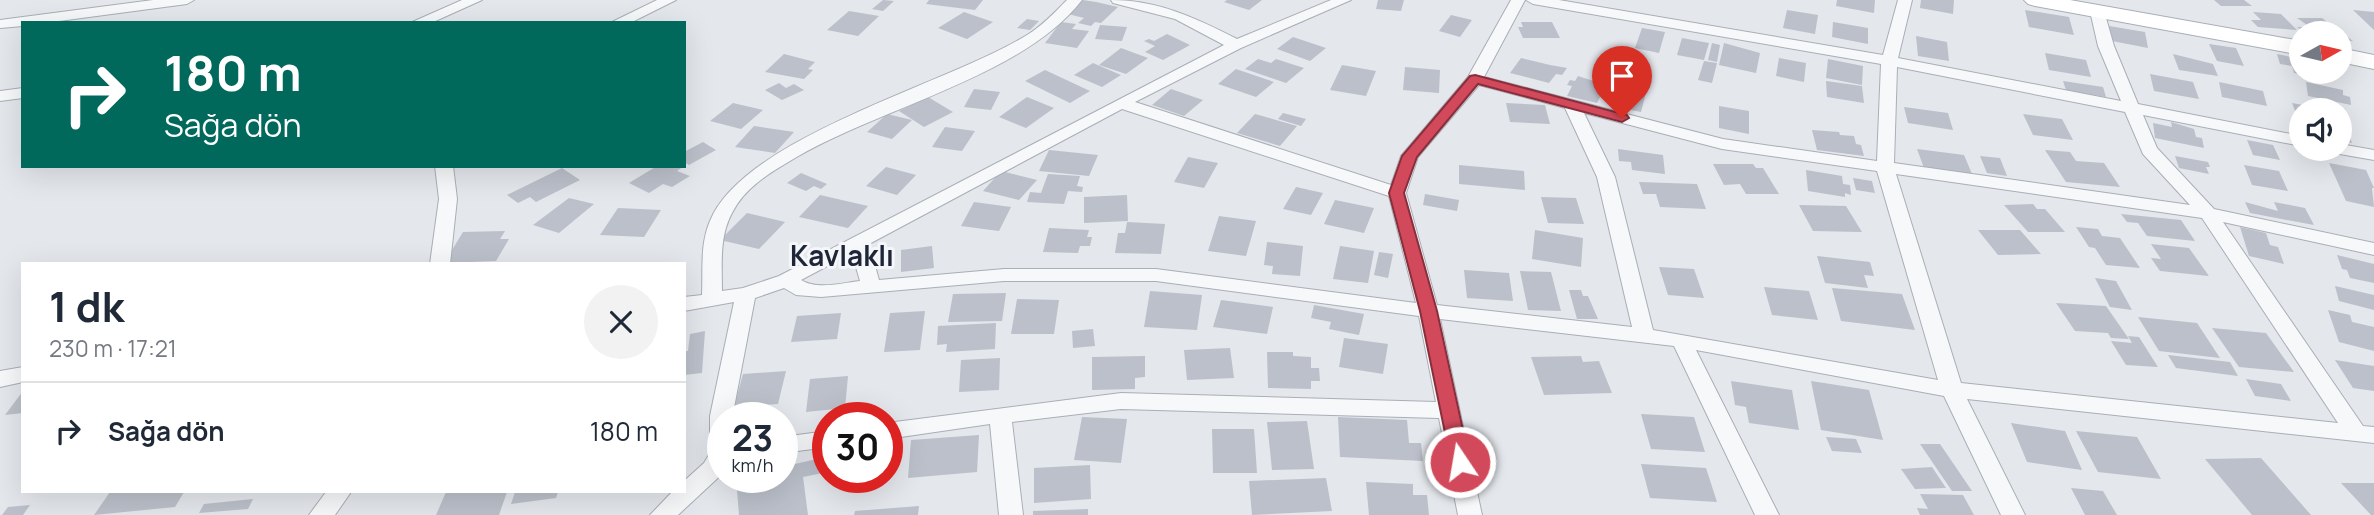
<!DOCTYPE html>
<html lang="tr">
<head>
<meta charset="utf-8">
<style>
	:root { --surface:#fff; --page:#f2f2f3; --text:#1f2937; --muted:#747a83; --line:#e0e1e3 }
	body { margin:0; font-family:Manrope,sans-serif; background:var(--page); color:var(--text); height:100vh; display:flex; flex-direction:column; font-size:26px; white-space:nowrap }
	* { box-sizing:border-box; margin:0 }
	p { font-size:23px; color:var(--muted) }
	.icon { flex:none; width:38px; height:38px; fill:none; stroke:currentColor; stroke-width:2; stroke-linecap:round; stroke-linejoin:round }
	.map { position:relative; flex:1; overflow:hidden }
	.side { position:absolute; left:21px; top:262px; width:665px; height:231px; display:flex; flex-direction:column; background:var(--surface); border-radius:0px; box-shadow:0 7px 28px #0002 }
	.side>* { flex:none }
	.top-card { position:absolute; left:21px; top:21px; width:665px; height:147px; border-radius:0px; box-shadow:0 7px 28px #0002; background:#00695c; color:#fff; overflow:hidden }
	.needle { width:46px; rotate:82deg }
	.fabs { position:absolute; left:2289px; top:21px; display:grid; gap:14px }
	.fabs a { display:grid; place-items:center; width:63px; height:63px; border-radius:50%; background:var(--surface); box-shadow:0 7px 28px #0002; font-size:35px }
	.speed { position:absolute; left:707px; top:402px; display:flex; gap:14px; font-size:35px; font-weight:700; text-align:center }
	.speed>* { display:grid; place-content:center; width:91px; height:91px; border-radius:50%; background:var(--surface); box-shadow:0 7px 28px #0002; line-height:1 }
	.speed small { font-size:18px; font-weight:400 }
	.speed .limit { border:10px solid #d22; background:#fff; color:#111 }
	.pin { position:absolute; display:grid; place-items:center; width:60px; height:60px; color:#fff; margin:-72px -30px; border-radius:50% 50% 50% 0; rotate:-45deg; box-shadow:0 0 7px #0007 }
	.pin .icon { rotate:45deg }
	.me { position:absolute; width:77px; margin:-38px; rotate:348deg; stroke-linejoin:round; filter:drop-shadow(0 0 5px #0008) }
	.turn { display:flex; align-items:center; gap:24px; height:147px; padding:0 28px; font-size:32px }
	.turn .icon { width:91px; height:91px; stroke-width:2.5 }
	.turn b { display:block; font-size:49px; line-height:60px }
	.round { display:grid; place-items:center; flex:none; width:74px; height:74px; border-radius:37px; background:var(--page) }
	.headline { display:flex; align-items:center; justify-content:space-between; height:119px; padding:0 28px }
	h1 { font-size:42px; font-weight:700; line-height:52px }
	ul { padding:0; list-style:none }
	li { display:flex; align-items:center; gap:21px; height:98px; padding:0 28px; border-top:2px solid var(--line) }
	li div { flex:1 }
	li b { display:block; font-size:26px }
	li em { font-style:normal }
	.map>svg:first-child { display:block }
	.building { fill:#bbc0ca }
	.lines { fill:none; stroke-linecap:round; stroke-linejoin:round }
	.street-casing { stroke:#a9aeb7; stroke-width:2 }
	.secondary-casing { stroke:#a9aeb7; stroke-width:2 }
	.street { fill:#f7f8fa; fill-rule:evenodd }
	.secondary { fill:#fff; fill-rule:evenodd }
	.route { fill:#d1495b; stroke:#882f3b; stroke-width:2 }
	.labels { text-anchor:middle; stroke-width:6; stroke-linejoin:round; paint-order:stroke }
	.quarter-label { font-size:28px; font-weight:bold; fill:#1d2536; stroke:#f4f6f9 }
</style>
</head>
<body>
<div class="map">
<svg width="2374" height="515" viewBox="0 0 2374 515">
	<rect width="100%" height="100%" fill="#e4e7ec"/>
	<!-- building -->
	<path class="building" d="M883 0 894 1 883 11 872 9Z
		M929 0H983L975 10 926 4Z
		M1083 0 1096 2 1118 7 1101 23 1095 22 1091 26 1078 23 1084 18 1068 14Z
		M1227 0H1262L1249 10 1224 2Z
		M1378 0H1404L1401 11 1376 9Z
		M1837 0H1875L1874 13 1836 6Z
		M1921 0H1954L1953 14 1920 8Z
		M2214 0H2244L2252 6H2221Z
		M1787 10 1818 15 1815 34 1783 28Z
		M2025 10 2069 17 2074 35 2029 27Z
		M2353 10 2374 12V30Z
		M849 11 879 16 858 36 827 30Z
		M964 12 993 22 967 39 938 28Z
		M2253 12 2281 14 2297 30 2258 27 2251 20H2261Z
		M1451 15 1472 20 1460 37 1439 31Z
		M2297 18H2322L2353 41H2340V33H2306L2297 27H2310Z
		M1027 19 1039 21 1030 30 1017 28Z
		M1061 22 1076 24 1072 29 1089 31 1077 48 1045 43Z
		M1521 22H1552L1560 38H1523L1518 27H1523Z
		M1833 22 1868 28V44L1832 37Z
		M1100 25 1127 27 1122 41 1095 39Z
		M2109 26 2145 32 2148 48 2112 41Z
		M1642 28 1665 32 1659 53 1635 48Z
		M1167 34 1190 45 1163 60 1145 52 1155 46 1144 41 1149 39 1154 41Z
		M1916 36 1947 42 1949 61 1918 56Z
		M1293 37 1326 48 1310 61 1277 49Z
		M1682 38 1709 43 1704 60 1677 55Z
		M1712 43 1720 45 1717 62 1708 60Z
		M1724 43 1760 53 1756 73 1719 65Z
		M2209 44 2236 48 2244 66 2217 61Z
		M1121 48 1148 58 1126 74 1099 65Z
		M2045 53 2086 60 2091 77 2049 70Z
		M784 54 815 62 808 69 813 70 804 79 765 72Z
		M2173 54 2213 64 2218 76 2179 70Z
		M2277 54 2301 59V72H2329L2332 81 2294 73 2292 66 2280 64Z
		M1521 58 1550 65 1567 68 1562 75 1556 74 1549 83 1510 73Z
		M1779 58 1806 63 1804 82 1776 76Z
		M1258 59 1271 63 1276 59 1304 68 1286 83 1245 69Z
		M1828 59 1863 66 1862 85 1826 78Z
		M1704 61 1717 63 1712 83 1698 80Z
		M1093 63 1121 75 1102 87 1074 75Z
		M1342 65 1376 71 1366 96 1330 90Z
		M1405 67 1440 70 1439 93 1403 90Z
		M1236 69 1274 82 1256 97 1218 84Z
		M1045 70 1090 91 1070 103 1025 81Z
		M2150 74 2193 82 2199 99 2154 91Z
		M1578 76 1606 85 1597 103 1567 96 1572 86 1567 85 1570 80 1575 81Z
		M1826 81 1862 86 1864 103 1827 97Z
		M2063 81 2103 87 2106 97 2066 90Z
		M2219 82 2263 91 2267 106 2222 97Z
		M2306 82 2343 90V95L2350 97 2351 105 2308 96Z
		M779 83 786 88 794 84 804 90 782 100 765 90Z
		M1616 87 1646 93 1641 112 1610 106Z
		M974 89 1000 92 991 110 964 107Z
		M1171 89 1203 100 1184 116 1152 105Z
		M928 97 953 112 924 127 899 111Z
		M1027 97 1054 108 1026 128 999 117Z
		M733 103 763 110 741 129 710 121Z
		M1506 103 1545 105 1550 124 1510 122Z
		M2292 103 2324 109V110H2301V126Z
		M1719 106 1749 111V134L1719 128Z
		M1904 107 1948 113 1953 130 1908 123Z
		M1283 113 1306 119 1301 126 1278 119Z
		M887 114 912 120 892 139 867 132Z
		M1255 114 1297 126 1280 146 1237 133Z
		M2023 114 2062 119 2073 140 2033 135Z
		M2340 114 2352 143 2340 141Z
		M2171 122 2194 129 2196 137 2202 138 2204 148 2155 138 2153 123 2172 127Z
		M754 126 794 132 775 153 735 147Z
		M945 127 975 131 962 151 932 147Z
		M1812 130 1839 132 1840 135 1854 136 1856 144 1861 145 1864 156 1817 150Z
		M2247 140 2273 145 2280 160 2253 155Z
		M703 142 716 150 689 165 684 162V152Z
		M1618 149 1663 155 1665 174 1632 170 1631 162 1619 161Z
		M1917 149 1964 155 1972 174 1924 168Z
		M1049 150 1098 155 1089 176 1039 171Z
		M2045 150 2070 152 2076 161 2104 163 2120 187 2066 182Z
		M1980 156 2000 158 2007 176 1987 173Z
		M2175 156 2208 162 2210 167H2206L2209 174 2179 168Z
		M1188 157 1218 163 1204 188 1174 182Z
		M2329 163 2366 170 2374 188H2372L2374 207 2346 201Z
		M1713 164H1753L1756 168H1763L1779 194H1746L1740 184 1724 185Z
		M1459 165 1524 171 1525 190 1459 184Z
		M2244 165 2279 171 2288 191 2252 185Z
		M657 166H684L677 171 690 176 672 187 663 184 649 193 629 183Z
		M886 167 916 175 897 195 866 186Z
		M562 168 580 180 536 202 530 197 518 203 507 195Z
		M1806 170 1842 176 1843 184 1850 185 1851 195 1845 193V197L1808 191Z
		M1001 171 1037 180 1019 200 983 191Z
		M801 173 827 184 821 189 814 186 806 191 787 183Z
		M1048 174 1080 176 1077 186 1083 187 1082 192 1068 191 1064 204 1027 202 1030 192 1041 193Z
		M1853 178 1872 181 1875 193 1856 190Z
		M1639 182 1697 184 1706 209 1660 207 1656 194H1643Z
		M1296 187 1323 193 1311 215 1283 209Z
		M1425 194 1459 200 1457 211 1423 205Z
		M820 195 868 206 848 228 799 217Z
		M1127 195 1128 221 1084 223V197Z
		M1541 197 1576 198 1584 224 1548 223Z
		M569 198 594 204 559 233 533 225Z
		M1335 200 1374 208 1364 233 1324 224Z
		M974 202 1011 207 999 231 961 226Z
		M2245 202 2278 211 2274 202 2305 208 2314 225 2250 213Z
		M2033 204 2037 209H2045L2065 232H2028L2004 205Z
		M1799 205 1846 206 1862 232 1813 231Z
		M618 208 661 210 644 237 600 235Z
		M747 213 785 222 759 249 720 240Z
		M2121 214 2181 220 2195 241 2147 236 2138 223 2127 222Z
		M1219 216 1256 221 1246 256 1208 251Z
		M1127 222 1165 224 1161 254 1115 253 1118 233H1125Z
		M2076 227 2098 229 2102 236 2120 238 2140 268 2106 265 2095 248 2089 247Z
		M2240 227 2266 233 2270 245 2278 247 2284 264 2249 256Z
		M1049 228 1089 230 1087 237H1092L1090 246H1080L1078 253 1043 252Z
		M1535 230 1583 238 1581 267 1532 259Z
		M1978 230H2020L2041 254 1998 255Z
		M505 231 500 239H509L496 261 444 263 463 232Z
		M1267 242 1303 246 1300 276 1272 274 1273 266 1264 265Z
		M2151 244 2189 248 2209 276 2160 271 2151 258 2161 259Z
		M932 246 934 268 901 272V250Z
		M1340 246 1374 251 1368 283 1333 279Z
		M1379 252 1393 254 1388 278 1374 275Z
		M2337 255 2374 264V283L2350 278 2347 270 2342 269Z
		M1817 256 1870 262 1874 276 1864 275 1868 288 1825 283Z
		M1659 267 1694 269 1704 298 1668 295Z
		M1464 270 1509 273 1513 301 1467 298Z
		M1520 271 1551 272 1561 311 1528 310Z
		M2095 278 2116 281 2132 310 2110 307Z
		M2335 286 2374 295V310L2339 301Z
		M1764 287 1809 291 1818 320 1772 315Z
		M1832 288 1902 294 1915 330 1841 321Z
		M1569 290H1581L1583 296H1588L1598 319H1577Z
		M1150 291 1202 295 1197 330 1144 327Z
		M1006 293 1002 321 948 322 953 294Z
		M1017 299 1059 300 1054 334H1011Z
		M1221 300 1273 307 1267 334 1213 327Z
		M2056 303 2106 306 2129 339 2111 338 2108 333 2075 331Z
		M1314 305 1364 314 1359 335 1329 329 1331 322 1311 318Z
		M2328 310 2350 315 2352 322 2374 327V351L2339 342Z
		M925 311 920 350 884 352 890 313Z
		M841 313 837 339 791 342 797 316Z
		M2138 317 2197 323 2220 358 2159 351Z
		M996 323 995 349 946 352 947 344 937 345 938 326Z
		M2212 328 2266 333 2294 372 2239 367Z
		M1093 329 1095 346 1073 348 1072 331Z
		M705 331 702 373 684 375V351H688L690 334Z
		M2128 336 2139 337 2158 367 2126 365 2111 341 2132 343Z
		M1344 338 1388 344 1383 374 1339 367Z
		M1230 348 1234 378 1187 380 1184 350Z
		M1267 352H1293V356L1311 357V368H1319L1320 381H1311V389L1268 388Z
		M2168 355 2230 362 2238 376 2176 368Z
		M1145 356V377L1135 378V389L1092 390V357Z
		M1581 356 1583 362 1599 361 1612 393 1544 395 1531 357Z
		M1000 358 999 390 959 392 961 360Z
		M2335 360 2374 366V391L2353 388Z
		M786 371 778 404 734 407 743 374Z
		M848 376 845 408 806 412 810 379Z
		M2246 379 2281 384 2291 401 2255 396Z
		M1731 381 1792 390 1799 430 1749 423 1746 407 1735 405Z
		M1811 381 1869 390 1883 440 1821 430Z
		M23 391V413L5 415Z
		M1641 414 1694 417 1705 452 1651 449Z
		M1082 417 1127 419 1121 463 1074 460Z
		M1338 417 1407 420 1409 443H1421L1423 461 1340 457Z
		M1307 421 1314 469 1272 470 1267 422Z
		M2011 423 2065 431 2082 470 2027 462Z
		M1212 429H1254L1257 473H1213Z
		M2076 431 2137 437 2161 479 2098 472Z
		M979 435 977 472 908 478 911 440Z
		M1826 437 1856 439 1862 453 1832 451Z
		M1920 444H1940L1972 491H1952Z
		M821 458 823 473 803 477 808 515H739L736 478H782V467Z
		M2261 458 2311 515H2252L2205 459Z
		M1641 464 1706 468 1717 502 1650 498Z
		M1090 465 1091 499 1034 503V468Z
		M1932 467 1946 488 1915 489 1901 469Z
		M1326 478 1332 511 1252 515 1249 481Z
		M1366 482 1413 484V495H1427L1429 515H1369Z
		M2341 483H2374V515H2371Z
		M2071 488 2103 491 2117 515H2085Z
		M110 492H184L175 507 94 515Z
		M446 492H507L499 515H436Z
		M515 492H558L556 498 511 504Z
		M1920 494 1963 495 1974 515H1920L1917 508 1928 509Z
		M253 499 248 509 199 513 204 504Z
		M30 505 23 515H2L8 507Z
		M919 506 918 515H854L855 511Z
		M1088 509V515H1033V511Z"/>
	<g class="lines">
		<defs>
			<path id="street" d="M153 0H194L187 4 44 23H23V26L0 28V20Z
				M462 0H482L431 23H410Z
				M657 0H676L630 23H610Z
				M1067 0H1082C1024 76 879 108 795 158 771 172 745 187 732 213 719 237 722 265 722 291L743 288 779 276 1224 45 1175 19 1113 3 1111 0C1158 0 1196 18 1237 39L1331 0H1351L1241 48 1135 102 1391 185 1401 156 1468 77 1511 0H1525L1484 77 1723 139 1877 161 1881 64 1533 4 1526 0H1559L1883 55 1898 0H1912L1898 58 2121 101 2098 46 2090 11 2097 7 2104 11 2114 46 2138 104 2301 136V146L2143 115 2157 148 2214 209 2374 243V255L2223 222 2363 426 2374 427V443L1967 399 2025 515H2001L1944 396 1696 350 1779 515H1755L1674 346 1440 319 1482 515H1458L1439 418 1121 409 1012 422 1023 515H999L990 424 887 439V423L1121 393 1436 402 1419 316 1156 281H1004L821 297 796 295 784 288 755 298 732 418H723L721 475 678 515H650L672 492H684V481L704 463 710 453V416L734 302 684 311V297L702 295C703 270 700 244 710 221 744 137 948 84 1027 35 1042 26 1054 13 1067 0ZM1897 67 2125 112 2143 154 2190 205 1894 163ZM1479 85 1565 108 1597 177 1632 327 1437 305 1406 193 1418 157ZM1122 109 1389 196 1416 303 1156 269H1004L879 280 869 244ZM1584 113 1722 149 1877 171 1938 380 1653 330 1615 177ZM1896 174 2202 218 2338 423 1961 383ZM852 253 860 281C842 283 817 290 801 280Z
				M23 88V98L0 101V91Z
				M2340 144 2374 150V160L2334 153 2331 149H2340Z
				M435 166H453L457 199 450 264H430L439 199Z
				M23 367V382L0 387V371Z
				M828 431V447L782 453V437Z
				M326 492H351L335 515H309Z"/>
			<path id="secondary" d="M2024 0H2070L2301 41V55L2035 6 2028 4Z
				M2340 48 2374 55V69L2340 62Z"/>
		</defs>
		<!-- street casing -->
		<use href="#street" class="street-casing"/>
		<!-- secondary casing -->
		<use href="#secondary" class="secondary-casing"/>
		<!-- street -->
		<use href="#street" class="street"/>
		<!-- secondary -->
		<use href="#secondary" class="secondary"/>
	</g>
	<!-- route -->
	<path class="route" d="M1475 75 1627 115 1629 118 1622 122 1478 84 1417 157 1404 193 1437 311 1470 462 1467 467H1453L1451 462 1420 311 1389 193 1402 156 1470 76Z"/>
	<g class="labels">
		<!-- quarter labels -->
		<g class="quarter-label">
			<text x="842" y="266">Kavlaklı</text>
		</g>
	</g>
</svg>
<div class="fabs">
<a><svg class="needle" viewBox="-14 -14 28 28"><path d="M0-13l5 13h-10z" fill="#e53935"/><path d="M0 13l5-13h-10z" fill="#747a83"/></svg></a>
<a><svg class="icon" aria-label="sound" viewBox="0 0 24 24"><path d="M4 9h4l5-4v14l-5-4H4zM17 9q2 3 0 6"/></svg></a>
</div>
<div class="speed"><div>23<small>km/h</small></div><div class="limit">30</div></div>
<div class="pin" style="left:1622px;top:118px;background:#d93025"><svg class="icon" aria-label="arrive" viewBox="0 0 24 24"><path d="M6 21V4h12l-3 4 3 4H6"/></svg></div>
<svg class="me" style="left:1460px;top:462px" viewBox="-20 -20 40 40"><circle r="17" fill="#d1495b" stroke="#fff" stroke-width="3"/><path d="M0-11L8 9 0 5-8 9z" fill="#fff"/></svg>
<div class="top-card">
<div class="turn"><svg class="icon" aria-label="right" viewBox="0 0 24 24"><path d="M7 20v-9h11M14 6l5 5-5 5"/></svg><div><b>180 m</b>Sağa dön</div></div>
</div>
<section class="side">
<div class="headline"><div><h1>1 dk</h1><p>230 m · 17:21</p></div><a class="round"><svg class="icon" aria-label="close" viewBox="0 0 24 24"><path d="M6 6l12 12M18 6L6 18"/></svg></a></div>
<ul>
<li><svg class="icon" aria-label="right" viewBox="0 0 24 24"><path d="M7 20v-9h11M14 6l5 5-5 5"/></svg><div><b>Sağa dön</b></div><em>180 m</em></li>
</ul>
</section>
</div>
</body>
</html>
